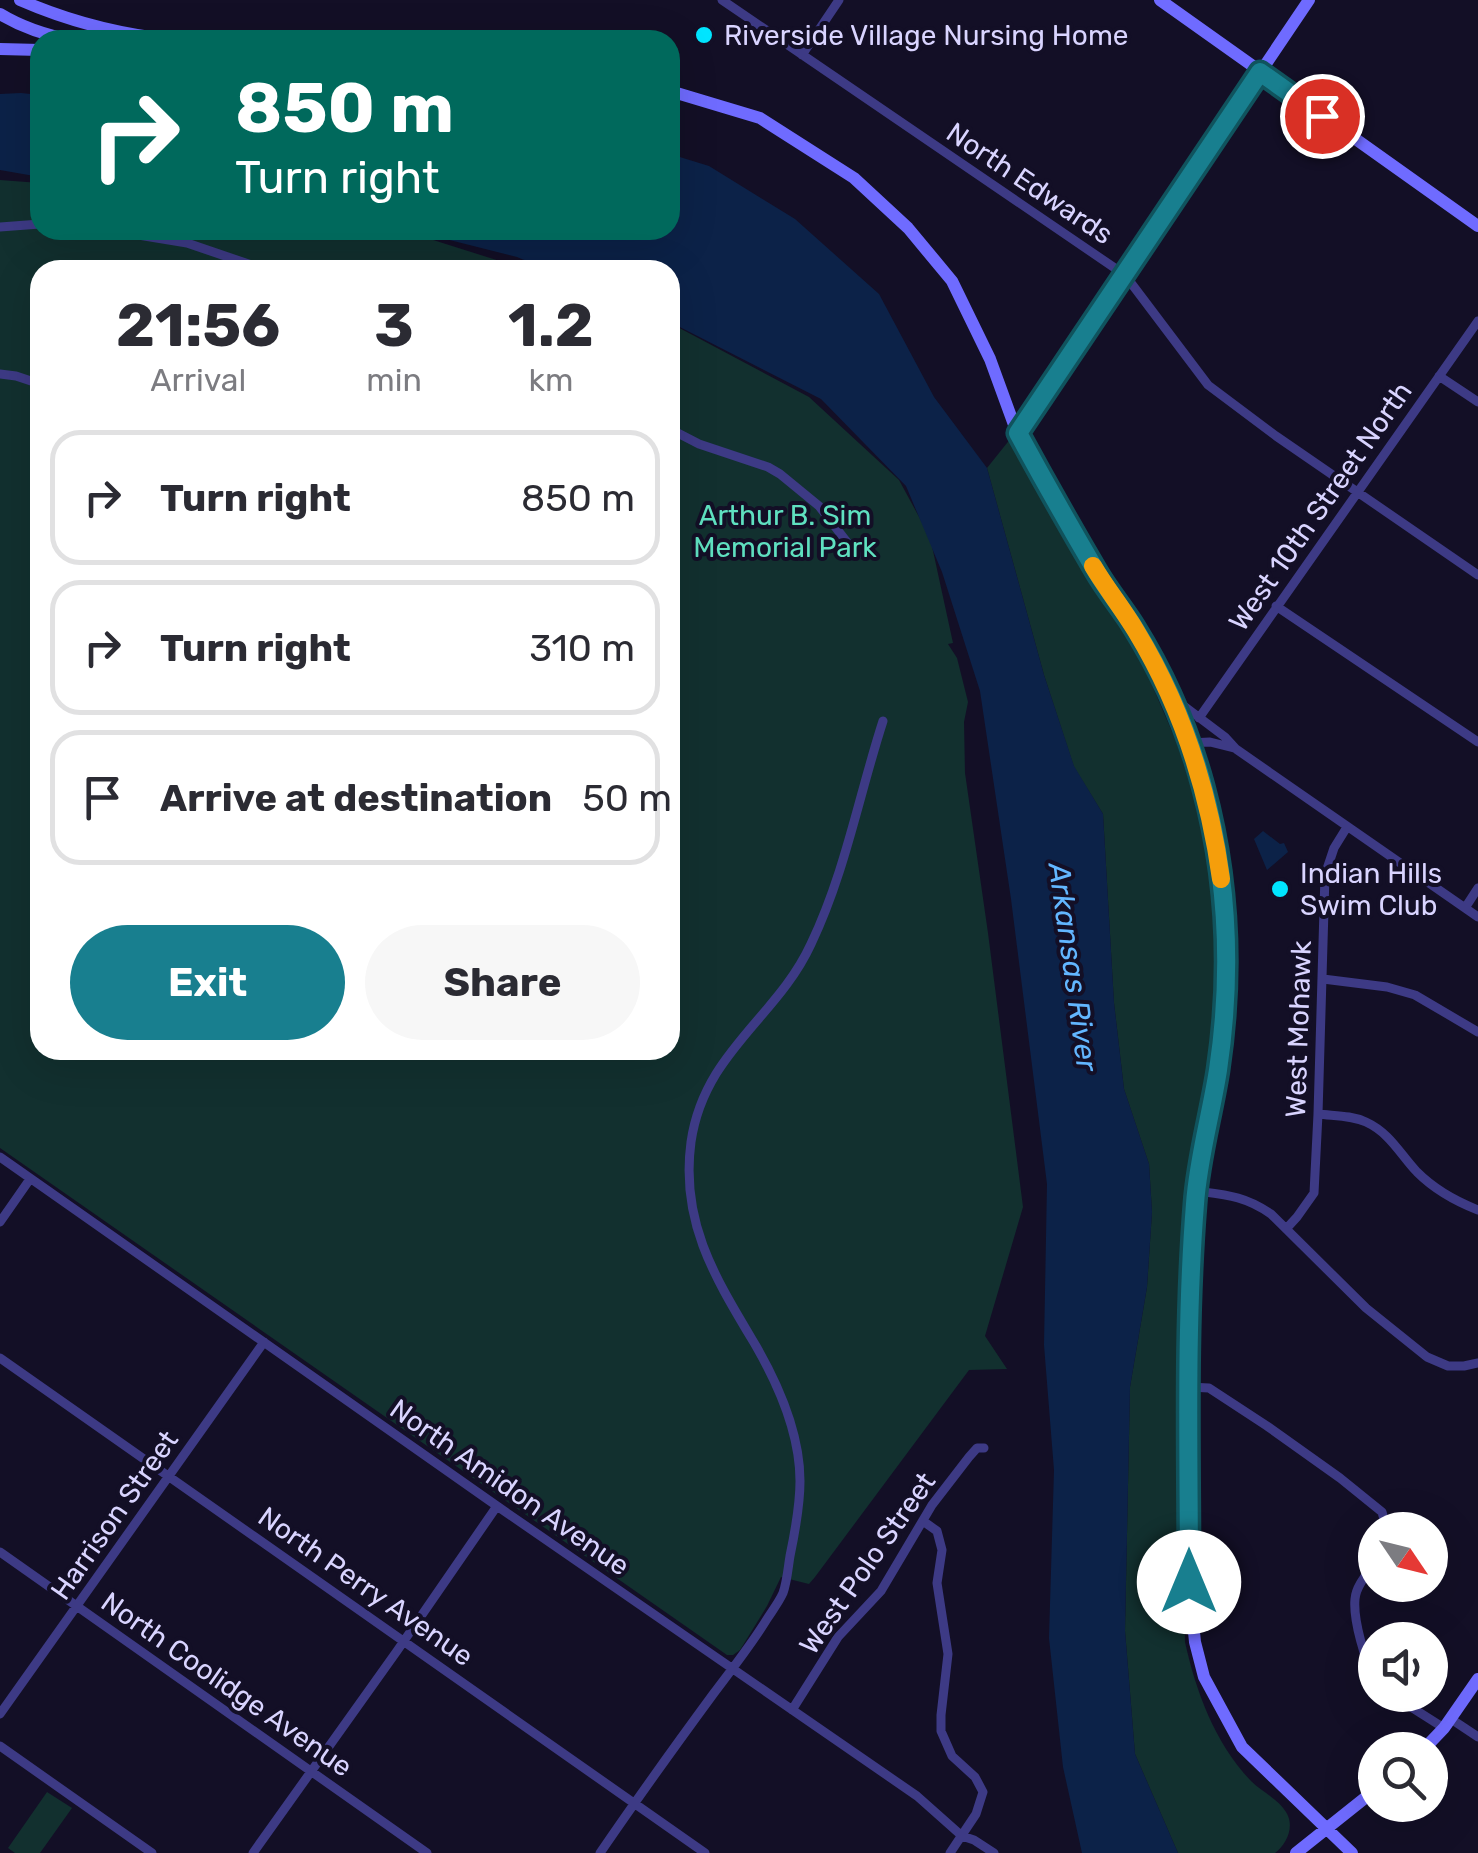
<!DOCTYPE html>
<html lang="en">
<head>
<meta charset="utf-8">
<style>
	:root { --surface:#fff; --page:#f7f7f7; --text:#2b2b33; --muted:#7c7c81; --line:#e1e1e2; --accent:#187f8f }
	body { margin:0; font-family:Rubik,sans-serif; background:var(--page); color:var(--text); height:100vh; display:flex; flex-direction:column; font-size:38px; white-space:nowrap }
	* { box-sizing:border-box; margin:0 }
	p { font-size:32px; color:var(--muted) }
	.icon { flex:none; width:55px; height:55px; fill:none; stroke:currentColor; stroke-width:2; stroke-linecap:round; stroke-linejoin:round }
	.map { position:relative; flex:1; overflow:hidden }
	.side { position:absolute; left:30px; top:260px; width:650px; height:800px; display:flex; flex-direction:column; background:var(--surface); border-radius:30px; box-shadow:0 10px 40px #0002 }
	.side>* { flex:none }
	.hud { position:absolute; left:30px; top:30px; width:650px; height:210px; border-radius:30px; box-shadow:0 10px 40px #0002; background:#00695c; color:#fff; overflow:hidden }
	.needle { width:65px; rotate:125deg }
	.controls { position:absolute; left:1358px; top:1512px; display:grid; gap:20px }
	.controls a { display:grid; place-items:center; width:90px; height:90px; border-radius:50%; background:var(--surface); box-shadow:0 10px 40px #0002; font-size:50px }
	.pin { position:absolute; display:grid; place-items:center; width:85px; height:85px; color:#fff; margin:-42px; border:5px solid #fff; border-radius:50%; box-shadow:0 2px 10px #0007 }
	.me { position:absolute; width:110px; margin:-55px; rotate:0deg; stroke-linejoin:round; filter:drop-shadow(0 0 8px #0008) }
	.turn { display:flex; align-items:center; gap:35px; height:210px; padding:0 40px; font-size:45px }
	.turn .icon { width:130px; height:130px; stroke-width:2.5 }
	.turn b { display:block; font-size:70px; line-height:85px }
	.eta { display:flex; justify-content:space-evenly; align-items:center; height:170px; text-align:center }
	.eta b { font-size:60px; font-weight:700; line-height:70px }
	.button { display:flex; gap:20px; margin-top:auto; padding:20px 40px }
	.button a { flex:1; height:115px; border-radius:60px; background:var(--accent); color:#fff; font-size:40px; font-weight:700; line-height:115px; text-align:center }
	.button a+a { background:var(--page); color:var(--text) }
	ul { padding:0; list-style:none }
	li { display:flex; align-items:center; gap:30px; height:135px; margin:0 20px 15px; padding:0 20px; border:5px solid var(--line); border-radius:30px }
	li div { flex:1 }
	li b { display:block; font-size:38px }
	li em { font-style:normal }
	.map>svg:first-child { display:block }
	.green { fill:#12302f }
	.water { fill:#0c2248 }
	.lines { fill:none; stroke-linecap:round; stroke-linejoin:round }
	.street { stroke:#3d3a85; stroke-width:9 }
	.secondary { stroke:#6f6bff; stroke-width:12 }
	.route-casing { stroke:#10535d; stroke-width:25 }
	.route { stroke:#187f8f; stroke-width:18 }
	.slow { stroke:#f59e0b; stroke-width:18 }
	.poi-dot { fill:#00e5ff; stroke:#130f26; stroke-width:4 }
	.labels { text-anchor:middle; stroke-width:8; stroke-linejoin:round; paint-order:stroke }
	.poi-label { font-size:28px; fill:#d9d4ff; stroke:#130f26; text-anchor:start }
	.street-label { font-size:28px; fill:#d9d4ff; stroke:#130f26 }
	.park-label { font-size:28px; fill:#5fe0c0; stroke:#130f26 }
	.water-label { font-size:30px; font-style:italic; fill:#62b6ff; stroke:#130f26 }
</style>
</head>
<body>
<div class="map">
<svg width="1478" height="1853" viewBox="0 0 1478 1853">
	<rect width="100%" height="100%" fill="#130f26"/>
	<!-- green -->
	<path class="green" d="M0 180 40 183V230H391L430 239 528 270H40V1050H670V323L809 397 899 480 930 537 953 643 948 644 957 658 968 702 964 722 965 773 988 933 1023 1207 985 1336 1007 1369 969 1370 815 1577 809 1584 781 1577 767 1606 740 1650 733 1655H727L0 1148Z
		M1011 438 1064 540 1125 630 1146 671 1176 741 1194 796 1208 855 1217 950 1212 1058 1190 1170 1180 1291 1185 1642C1196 1692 1215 1743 1251 1781 1261 1791 1279 1800 1286 1812 1295 1826 1287 1844 1275 1853H1178L1135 1754 1125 1631 1130 1387 1147 1287 1152 1212 1149 1164 1124 1089 1114 1003 1103 814 1074 767 1044 675 987 468Z
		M47 1792 72 1808 40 1853H15L8 1848Z"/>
	<!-- water -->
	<path class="water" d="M21 93 40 95V177L0 170V94Z
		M670 154 709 166 795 219 879 294 934 397 987 468 1044 675 1074 766 1103 814 1114 1003 1124 1089 1149 1164 1152 1212 1147 1287 1130 1387 1125 1631 1135 1754 1178 1853H1082L1063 1767 1049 1638 1054 1470 1044 1345 1047 1184 1011 899 980 691 942 572 906 486 821 399 670 322V270H548L517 257 410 230H670Z
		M1263 831 1280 844 1284 843 1288 852 1267 870 1254 839Z"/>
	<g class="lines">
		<!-- street -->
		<path class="street" d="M722 0 1125 275 1208 385 1276 436 1478 575
			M802 55 839 0
			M0 227 40 224
			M108 230 187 243 266 270
			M0 374 16 376 40 384
			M1439 376 1478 402
			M670 429 699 444 768 467 780 474 819 506 857 555
			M1276 606 1478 742
			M1172 697 1225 737 1236 749 1478 917
			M1199 718 1478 321
			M1189 743 1210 742 1234 748
			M1465 908 1478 888
			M1323 979 1387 987 1415 995 1478 1032
			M1318 1114C1334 1116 1351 1115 1366 1122 1390 1133 1400 1154 1417 1172 1435 1190 1455 1201 1478 1210
			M0 1157 497 1506 917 1796 962 1836 974 1840 994 1853
			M1196 1191C1227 1195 1245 1196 1271 1214L1366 1308 1427 1357 1448 1366H1464L1478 1363
			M0 1222 30 1179
			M1286 1229 1297 1217 1314 1193 1318 1114 1325 875 1334 848 1347 827
			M0 1358 705 1853
			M1189 1387 1209 1388 1267 1426 1340 1478 1382 1512 1387 1530
			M923 1521 937 1531 942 1550 937 1583 948 1654 941 1715V1731L952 1756 975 1777 983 1792 976 1814 950 1853
			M0 1552 427 1853
			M1375 1563C1367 1574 1356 1586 1355 1599 1353 1620 1365 1661 1375 1679
			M1392 1695 1444 1728
			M792 1710 838 1637 881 1591 932 1505 969 1457 977 1448H984
			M0 1714 264 1342
			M1451 1719 1478 1737
			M0 1746 152 1853
			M253 1853 397 1651 497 1506
			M600 1853C637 1799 675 1746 714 1693 732 1669 751 1645 767 1619 772 1611 779 1602 783 1593 787 1582 788 1568 790 1556 795 1532 800 1506 800 1481 800 1435 779 1386 756 1346 716 1279 680 1223 691 1142 704 1052 777 1018 811 944 845 873 859 795 883 721"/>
		<!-- secondary -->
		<path class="secondary" d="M20 0C68 21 123 35 175 40
			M1160 0 1478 226
			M0 14C23 28 45 35 71 40
			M0 49 40 50
			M670 91 760 118 854 178 908 228 952 281 990 359 1017 433 1098 575 1136 629 1171 696 1203 786 1217 857 1223 898 1226 948V995L1218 1070 1196 1191 1189 1294V1582L1195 1642 1204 1677 1242 1747 1352 1853
			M1017 433 1309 0
			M1423 1750 1444 1728 1478 1679
			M1296 1853 1375 1790"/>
	</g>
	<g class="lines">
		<defs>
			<path id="route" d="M1189 1582C1189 1456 1185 1330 1195 1204 1198 1159 1211 1115 1218 1070 1232 976 1228 878 1203 786 1188 731 1164 675 1134 627 1122 608 1107 590 1096 571 1069 525 1043 479 1018 433L1260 72 1322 116"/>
		</defs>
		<!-- route casing -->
		<use href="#route" class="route-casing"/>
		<!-- route -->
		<use href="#route" class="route"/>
		<!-- slow -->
		<path class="slow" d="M1093 566C1106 588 1123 609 1136 631 1182 707 1209 792 1221 879"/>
	</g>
	<!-- markers -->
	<g class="poi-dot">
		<circle cx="704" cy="35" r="10"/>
		<circle cx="1280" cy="889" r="10"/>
	</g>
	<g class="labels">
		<!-- poi labels -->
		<g class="poi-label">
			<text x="724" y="45">Riverside Village Nursing Home</text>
			<text x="1300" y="883">Indian Hills<tspan x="1300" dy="32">Swim Club</tspan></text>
		</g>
		<!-- street labels -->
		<g class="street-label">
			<text transform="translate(1030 183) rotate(34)" y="10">North Edwards</text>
			<text transform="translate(1320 506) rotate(-55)" y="10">West 10th Street North</text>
			<text transform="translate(1298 1029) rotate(-88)" y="10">West Mohawk</text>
			<text transform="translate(510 1487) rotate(35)" y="10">North Amidon Avenue</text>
			<text transform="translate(114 1515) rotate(-55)" y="10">Harrison Street</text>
			<text transform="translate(867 1563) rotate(-55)" y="10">West Polo Street</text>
			<text transform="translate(366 1586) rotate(35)" y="10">North Perry Avenue</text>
			<text transform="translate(227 1684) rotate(35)" y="10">North Coolidge Avenue</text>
		</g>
		<!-- park labels -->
		<g class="park-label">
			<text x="785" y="525">Arthur B. Sim<tspan x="785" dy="32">Memorial Park</tspan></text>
		</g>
		<!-- water labels -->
		<g class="water-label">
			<text transform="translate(1073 967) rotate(82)" y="10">Arkansas River</text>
		</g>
	</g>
</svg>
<div class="controls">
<a><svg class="needle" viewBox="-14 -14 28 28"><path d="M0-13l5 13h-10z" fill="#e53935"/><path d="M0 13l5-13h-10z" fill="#7c7c81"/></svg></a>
<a><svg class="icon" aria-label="sound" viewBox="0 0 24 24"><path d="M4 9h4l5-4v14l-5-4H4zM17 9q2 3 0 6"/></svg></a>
<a><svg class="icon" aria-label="search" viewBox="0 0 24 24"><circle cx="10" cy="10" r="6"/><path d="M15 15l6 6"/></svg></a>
</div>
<div class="pin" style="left:1322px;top:116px;background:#d93025"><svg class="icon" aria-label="arrive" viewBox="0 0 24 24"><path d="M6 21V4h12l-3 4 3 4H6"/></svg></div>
<svg class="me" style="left:1189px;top:1582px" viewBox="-20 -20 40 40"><circle r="19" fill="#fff"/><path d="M0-13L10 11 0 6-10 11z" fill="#187f8f"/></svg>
<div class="hud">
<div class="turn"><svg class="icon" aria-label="right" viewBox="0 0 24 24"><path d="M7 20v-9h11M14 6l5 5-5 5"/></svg><div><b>850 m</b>Turn right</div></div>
</div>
<section class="side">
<div class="eta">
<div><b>21:56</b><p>Arrival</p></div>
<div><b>3</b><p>min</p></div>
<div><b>1.2</b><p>km</p></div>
</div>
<ul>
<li><svg class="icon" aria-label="right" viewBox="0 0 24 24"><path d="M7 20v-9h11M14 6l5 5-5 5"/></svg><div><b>Turn right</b></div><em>850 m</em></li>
<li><svg class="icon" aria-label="right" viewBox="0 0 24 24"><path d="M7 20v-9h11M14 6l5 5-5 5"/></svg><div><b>Turn right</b></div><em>310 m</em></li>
<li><svg class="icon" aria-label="arrive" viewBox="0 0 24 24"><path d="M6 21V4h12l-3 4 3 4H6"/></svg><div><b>Arrive at destination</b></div><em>50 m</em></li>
</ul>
<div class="button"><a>Exit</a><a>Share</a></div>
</section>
</div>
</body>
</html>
